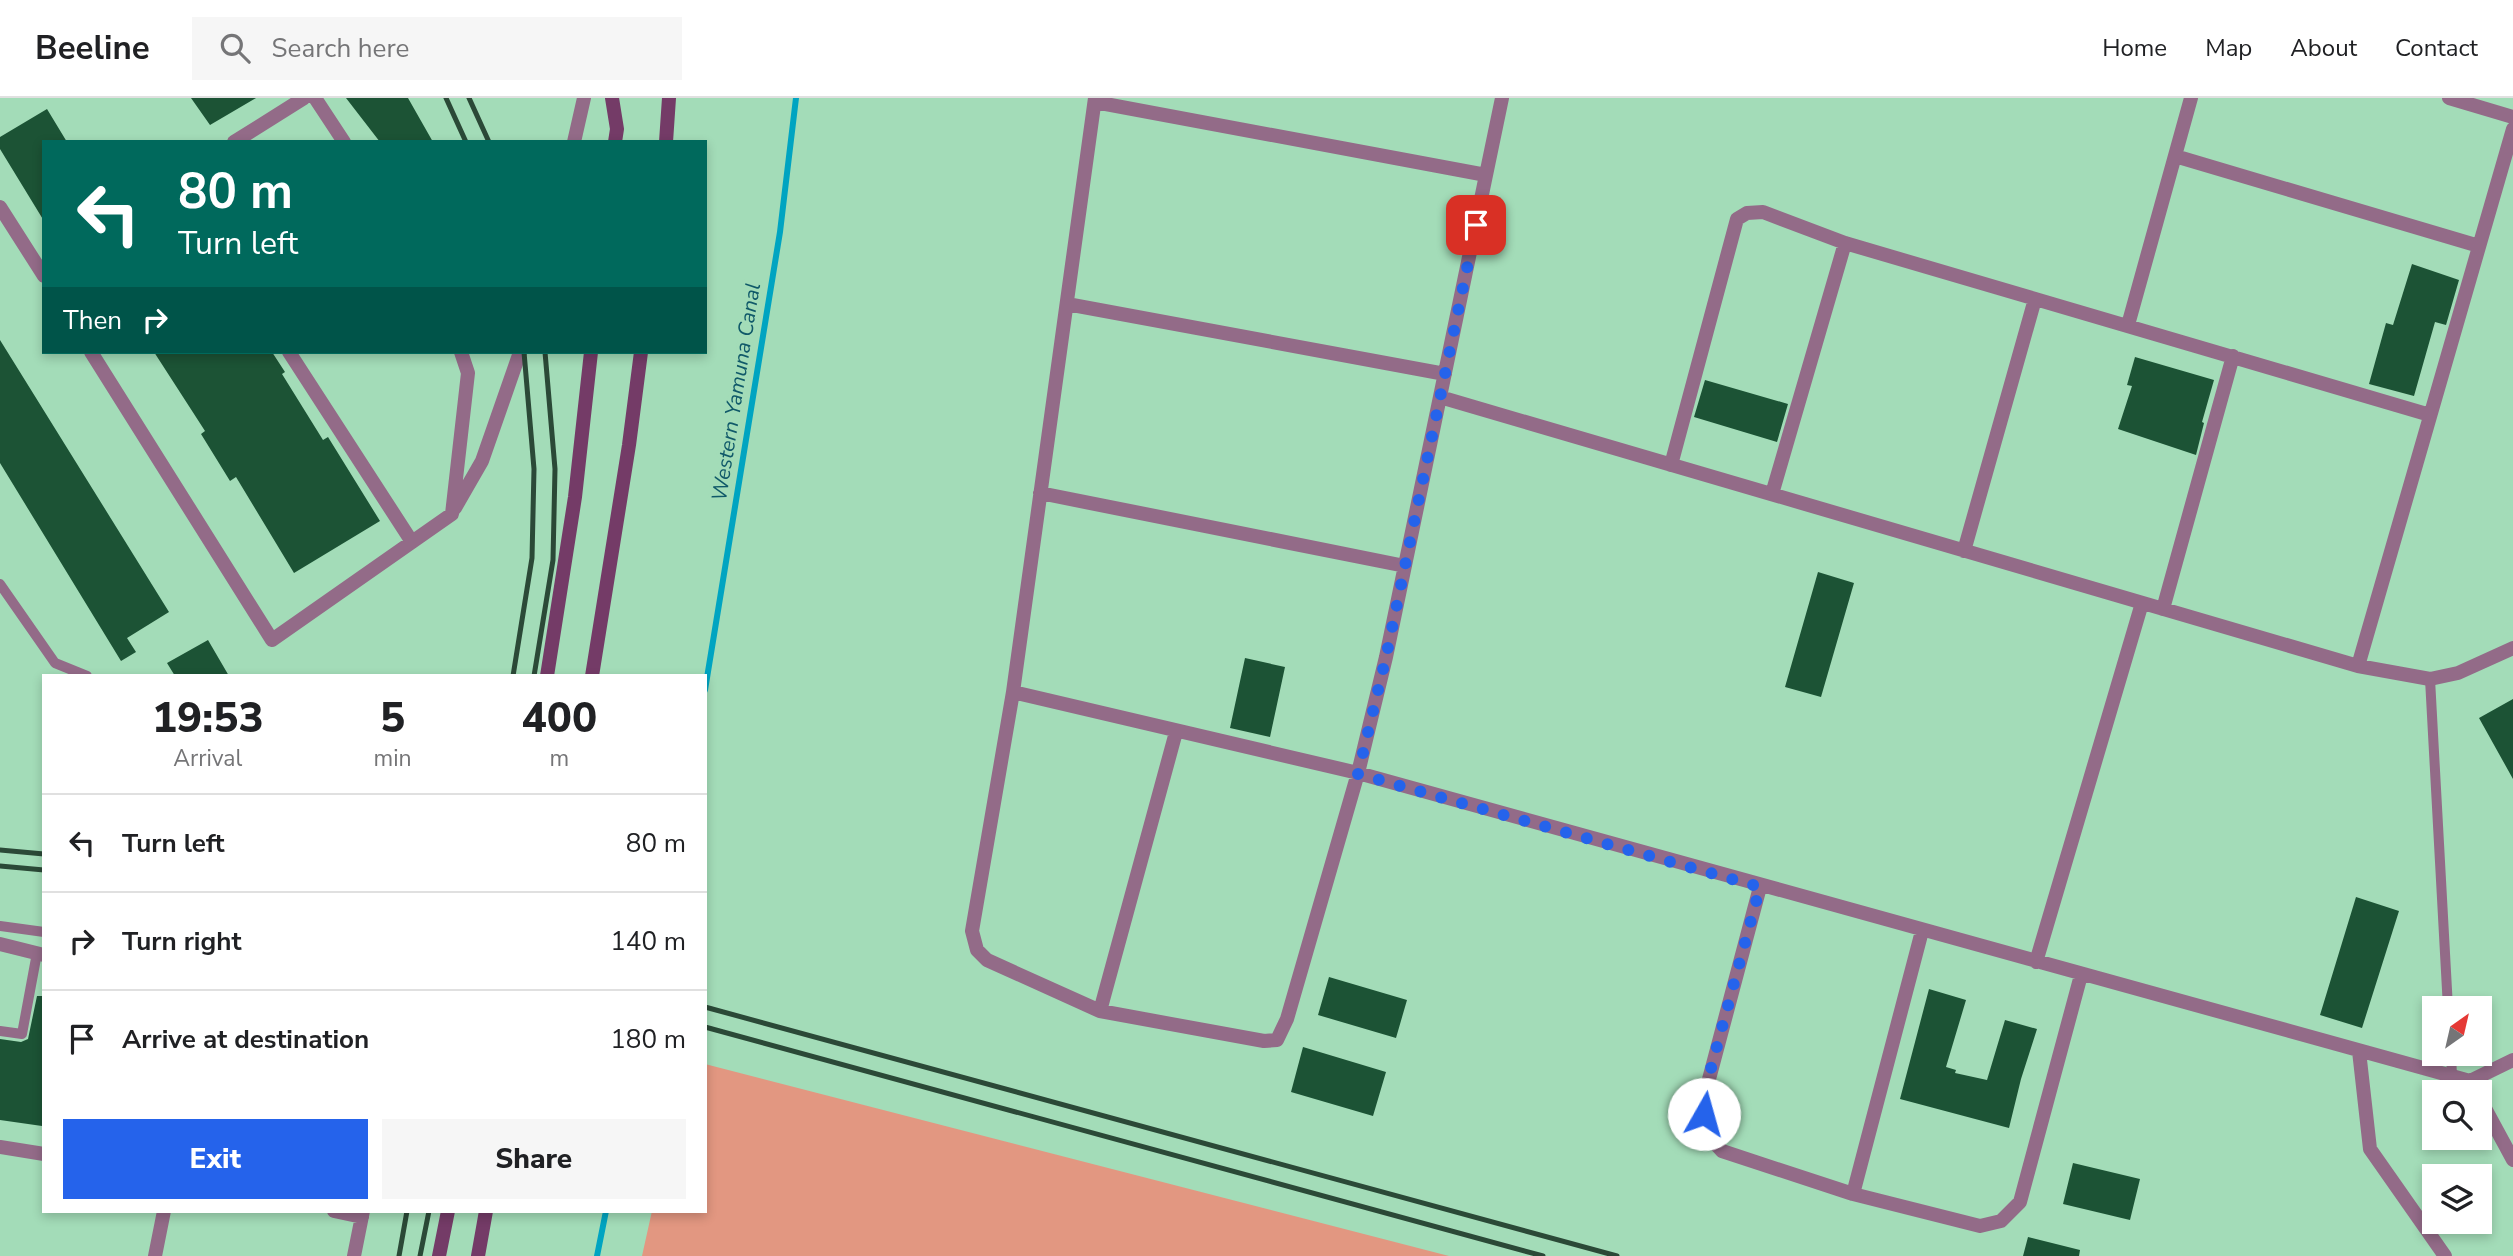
<!DOCTYPE html>
<html lang="en">
<head>
<meta charset="utf-8">
<style>
	:root { --surface:#fff; --page:#f6f6f6; --text:#202124; --muted:#757577; --line:#e0e0e0; --accent:#2563eb }
	body { margin:0; font-family:"Nunito Sans",sans-serif; background:var(--page); color:var(--text); height:100vh; display:flex; flex-direction:column; font-size:26px; white-space:nowrap }
	* { box-sizing:border-box; margin:0 }
	p { font-size:23px; color:var(--muted) }
	.icon { flex:none; width:38px; height:38px; fill:none; stroke:currentColor; stroke-width:2; stroke-linecap:round; stroke-linejoin:round }
	.map { position:relative; flex:1; overflow:hidden }
	.sheet { position:absolute; left:42px; top:576px; width:665px; height:539px; display:flex; flex-direction:column; background:var(--surface); border-radius:0px; box-shadow:0 4px 10px #0003 }
	.sheet>* { flex:none }
	.top-card { position:absolute; left:42px; top:42px; width:665px; height:214px; border-radius:0px; box-shadow:0 4px 10px #0003; background:#00695c; color:#fff; overflow:hidden }
	.needle { width:46px; rotate:34deg }
	.buttons { position:absolute; left:2422px; top:898px; display:grid; gap:14px }
	.buttons a { display:grid; place-items:center; width:70px; height:70px; border-radius:0px; background:var(--surface); box-shadow:0 4px 10px #0003; font-size:35px }
	.pin { position:absolute; display:grid; place-items:center; width:60px; height:60px; color:#fff; margin:-30px; border-radius:14px; box-shadow:0 4px 10px #0006 }
	.me { position:absolute; width:77px; margin:-38px; rotate:7deg; stroke-linejoin:round; filter:drop-shadow(0 0 5px #0008) }
	.turn { display:flex; align-items:center; gap:24px; height:147px; padding:0 21px; font-size:32px }
	.turn .icon { width:91px; height:91px; stroke-width:2.5 }
	.turn b { display:block; font-size:49px; line-height:60px }
	.then { display:flex; align-items:center; height:66px; padding:0 21px; background:#0003; gap:14px; font-size:26px }
	.eta { display:flex; justify-content:space-evenly; align-items:center; height:119px; text-align:center }
	.eta b { font-size:42px; font-weight:800; line-height:49px }
	.button { display:flex; gap:14px; margin-top:auto; padding:14px 21px }
	.button a { flex:1; height:80px; border-radius:0px; background:var(--accent); color:#fff; font-size:28px; font-weight:800; line-height:80px; text-align:center }
	.button a+a { background:var(--page); color:var(--text) }
	ul { padding:0; list-style:none }
	li { display:flex; align-items:center; gap:21px; height:98px; padding:0 21px; border-top:2px solid var(--line) }
	li div { flex:1 }
	li b { display:block; font-size:26px }
	li em { font-style:normal }
	header { display:flex; align-items:center; gap:42px; box-sizing:border-box; height:98px; padding:0 35px; background:var(--surface); border-bottom:2px solid var(--line) }
	header strong { font-size:33px }
	nav { display:flex; gap:38px; margin-inline-start:auto; font-size:24px }
	.search { width:490px; height:63px; background:var(--page); display:flex; align-items:center; gap:18px; box-sizing:border-box; padding:0 24px; border-radius:0px; color:var(--muted); font-size:26px }
	.map>svg:first-child { display:block }
	.green { fill:#e29781 }
	.lines { fill:none; stroke-linecap:round; stroke-linejoin:round }
	.stream { stroke:#00a4c1; stroke-width:6 }
	.building { fill:#1c5335 }
	.lane { stroke:#936b88; stroke-width:10 }
	.street { stroke:#936b88; stroke-width:14 }
	.secondary { stroke:#743b67; stroke-width:14 }
	.rail { stroke:#2b4937; stroke-width:5 }
	.route { stroke:#2563eb; stroke-width:12; stroke-dasharray:0 21.6 }
	.labels { text-anchor:middle; stroke-width:7; stroke-linejoin:round; paint-order:stroke }
	.water-label { font-size:21px; font-style:italic; fill:#105969; stroke:#a3dcb8 }
</style>
</head>
<body>
<header>
<strong>Beeline</strong>
<div class="search"><svg class="icon" aria-label="search" viewBox="0 0 24 24"><circle cx="10" cy="10" r="6"/><path d="M15 15l6 6"/></svg>Search here</div>
<nav><a>Home</a><a>Map</a><a>About</a><a>Contact</a></nav>
</header>
<div class="map">
<svg width="2513" height="1158" viewBox="0 0 2513 1158">
	<rect width="100%" height="100%" fill="#a3dcb8"/>
	<!-- green -->
	<path class="green" d="M705 966 1449 1158H642L652 1113H705Z"/>
	<g class="lines">
		<!-- stream -->
		<path class="stream" d="M705 592 780 134 796 0
			M597 1158 606 1113"/>
	</g>
	<!-- building -->
	<path class="building" d="M191 0H256L210 27Z
		M346 0H408L433 44H380Z
		M47 11 67 44H44V123L0 51V39Z
		M2412 166 2459 182 2446 227 2435 224 2414 298 2369 286 2386 225 2393 227Z
		M0 242 169 514 127 540 136 554 121 563 0 365Z
		M154 254H272L285 274 282 276 323 342 328 339 380 423 294 475 236 379 230 383 201 336 205 333Z
		M2135 259 2214 282 2202 324 2204 325 2196 357 2118 331 2132 288 2127 287Z
		M1705 282 1788 306 1777 344 1694 319Z
		M1818 474 1854 485 1821 599 1785 589Z
		M208 542 229 578H175L167 565Z
		M1245 560 1285 569 1270 639 1230 630Z
		M2513 601V681L2479 620Z
		M2356 799 2399 813 2362 930 2320 917Z
		M1329 879 1407 902 1396 940 1318 917Z
		M1929 891 1966 902 1946 969 1956 972 1955 975 1987 982 2005 922 2037 931 2021 981 2009 1030 1900 1001Z
		M37 898H44V1013L42 1028 0 1022V941L21 944 28 941Z
		M1303 949 1386 974 1373 1018 1291 994Z
		M2073 1065 2140 1081 2130 1122 2063 1106Z
		M2028 1139 2080 1152 2079 1158H2023Z"/>
	<g class="lines">
		<!-- lane -->
		<path class="lane" d="M0 486 55 565 87 578
			M2430 581 2448 910
			M0 828 44 834
			M0 933 22 936 37 855
			M2451 956 2452 978"/>
		<!-- street -->
		<path class="street" d="M315 0 344 44
			M1095 0 1013 594 972 833 977 852 987 862 1100 913 1264 943 1277 942 1287 921 1358 675 1386 559 1502 0
			M2449 0 2513 19
			M1095 4 1486 77
			M234 44 304 0
			M574 44 584 0
			M2175 58 2479 148
			M0 109 44 178
			M1067 206 1445 276
			M2128 227 2191 0
			M91 254 272 542 452 416 468 275 461 254
			M289 254 412 444
			M1440 299 2358 568 2430 581 2458 575 2513 550
			M1671 367 1737 121 1747 115 1763 114 1845 145 2430 317
			M1040 395 1405 468
			M1772 396 1845 145
			M455 410 482 363 520 254
			M1964 453 2035 201
			M2163 511 2233 258
			M2358 568 2513 31
			M1013 594 1358 675 2470 983 2513 962
			M1760 789 1704 1000V1033L1722 1053 1853 1096 1980 1128 2001 1123 2020 1104 2081 877
			M0 846 44 857
			M2036 864 2142 505
			M1100 913 1176 634
			M2359 953 2370 1051 2445 1158
			M2480 1001 2513 1062
			M0 1049 44 1056
			M1853 1096 1922 833
			M334 1113 362 1119
			M155 1158 164 1113
			M354 1158 363 1113"/>
		<!-- secondary -->
		<path class="secondary" d="M612 0 617 31 615 44
			M666 44 669 0
			M547 578 575 399 591 254
			M592 578 629 347 641 254
			M439 1158 448 1113
			M478 1158 486 1113"/>
		<!-- rail -->
		<path class="rail" d="M446 0 466 44
			M469 0 489 44
			M513 578 532 460 534 371 524 254
			M534 578 553 462 555 371 545 254
			M0 752 44 756
			M0 768 44 772
			M705 909 1617 1158
			M705 929 1543 1158
			M399 1158 407 1113
			M420 1158 429 1113"/>
	</g>
	<g class="lines">
		<!-- route -->
		<path class="route" d="M1476 127 1386 559 1358 676 1760 789 1703 1000 1704 1016"/>
	</g>
	<g class="labels">
		<!-- water labels -->
		<g class="water-label">
			<text transform="translate(736 294) rotate(-81)" y="7">Western Yamuna Canal</text>
		</g>
	</g>
</svg>
<div class="buttons">
<a><svg class="needle" viewBox="-14 -14 28 28"><path d="M0-13l5 13h-10z" fill="#e53935"/><path d="M0 13l5-13h-10z" fill="#757577"/></svg></a>
<a><svg class="icon" aria-label="search" viewBox="0 0 24 24"><circle cx="10" cy="10" r="6"/><path d="M15 15l6 6"/></svg></a>
<a><svg class="icon" aria-label="layers" viewBox="0 0 24 24"><path d="M12 4l9 5-9 5-9-5zM3 14l9 5 9-5"/></svg></a>
</div>
<div class="pin" style="left:1476px;top:127px;background:#d93025"><svg class="icon" aria-label="arrive" viewBox="0 0 24 24"><path d="M6 21V4h12l-3 4 3 4H6"/></svg></div>
<svg class="me" style="left:1704px;top:1016px" viewBox="-20 -20 40 40"><circle r="19" fill="#fff"/><path d="M0-13L10 11 0 6-10 11z" fill="#2563eb"/></svg>
<div class="top-card">
<div class="turn"><svg class="icon" aria-label="left" viewBox="0 0 24 24"><path d="M17 20v-9H6M10 6l-5 5 5 5"/></svg><div><b>80 m</b>Turn left</div></div>
<div class="then">Then<svg class="icon" aria-label="right" viewBox="0 0 24 24"><path d="M7 20v-9h11M14 6l5 5-5 5"/></svg></div>
</div>
<section class="sheet">
<div class="eta">
<div><b>19:53</b><p>Arrival</p></div>
<div><b>5</b><p>min</p></div>
<div><b>400</b><p>m</p></div>
</div>
<ul>
<li><svg class="icon" aria-label="left" viewBox="0 0 24 24"><path d="M17 20v-9H6M10 6l-5 5 5 5"/></svg><div><b>Turn left</b></div><em>80 m</em></li>
<li><svg class="icon" aria-label="right" viewBox="0 0 24 24"><path d="M7 20v-9h11M14 6l5 5-5 5"/></svg><div><b>Turn right</b></div><em>140 m</em></li>
<li><svg class="icon" aria-label="arrive" viewBox="0 0 24 24"><path d="M6 21V4h12l-3 4 3 4H6"/></svg><div><b>Arrive at destination</b></div><em>180 m</em></li>
</ul>
<div class="button"><a>Exit</a><a>Share</a></div>
</section>
</div>
</body>
</html>
